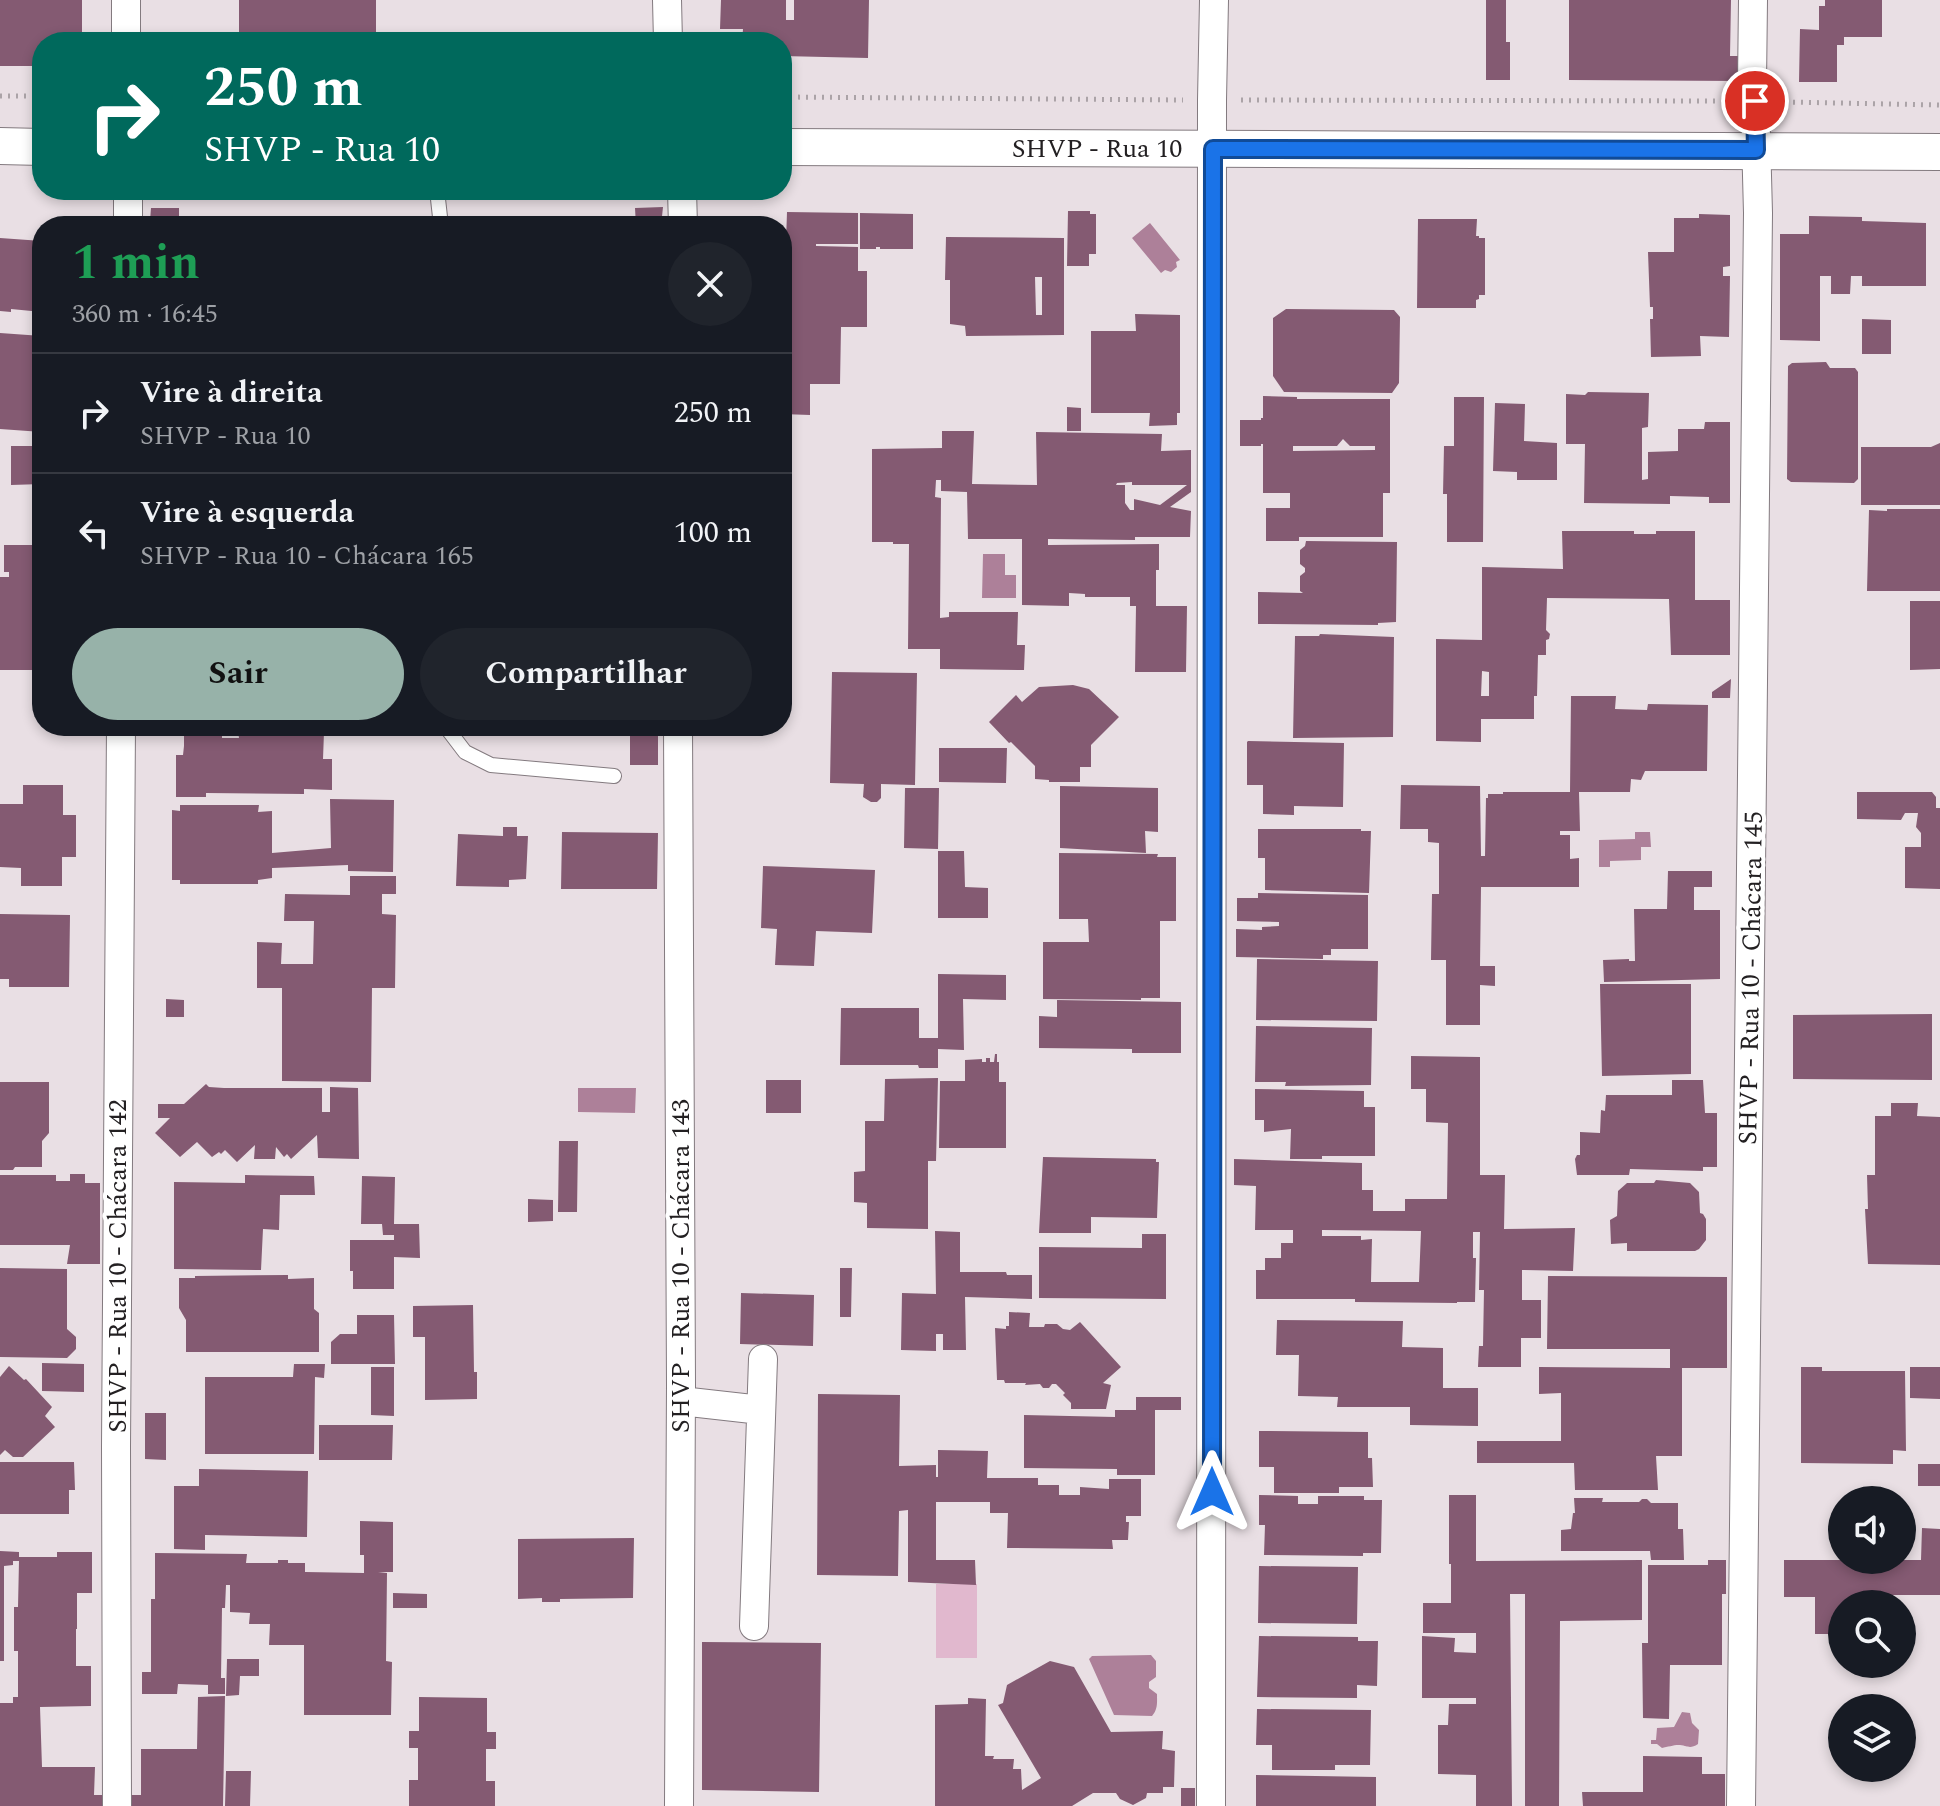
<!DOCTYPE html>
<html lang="pt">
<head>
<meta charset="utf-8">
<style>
	:root { --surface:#171b24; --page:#20242c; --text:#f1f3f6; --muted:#9ea1a6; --line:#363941; --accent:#97b2a9 }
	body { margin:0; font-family:Spectral,serif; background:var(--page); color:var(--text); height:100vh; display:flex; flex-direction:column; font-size:30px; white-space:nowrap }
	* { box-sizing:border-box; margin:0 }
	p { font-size:26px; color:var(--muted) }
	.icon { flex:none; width:44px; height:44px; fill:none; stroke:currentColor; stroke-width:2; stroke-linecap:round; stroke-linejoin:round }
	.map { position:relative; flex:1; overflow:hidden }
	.drawer { position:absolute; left:32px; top:216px; width:760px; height:520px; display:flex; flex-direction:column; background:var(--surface); border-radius:32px; box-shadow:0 4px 12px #0003 }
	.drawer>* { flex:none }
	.banner { position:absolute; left:32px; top:32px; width:760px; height:168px; border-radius:32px; box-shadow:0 4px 12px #0003; background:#00695c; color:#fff; overflow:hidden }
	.buttons { position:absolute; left:1828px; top:1486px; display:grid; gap:16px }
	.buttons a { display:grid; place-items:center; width:88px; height:88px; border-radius:50%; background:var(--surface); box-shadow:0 4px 12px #0003; font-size:40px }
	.pin { position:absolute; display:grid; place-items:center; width:68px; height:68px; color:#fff; margin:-34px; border:4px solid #fff; border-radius:50%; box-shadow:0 2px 8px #0007 }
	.me { position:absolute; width:88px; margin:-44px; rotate:0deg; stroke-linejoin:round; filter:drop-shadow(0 0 6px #0008) }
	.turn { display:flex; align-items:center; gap:28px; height:168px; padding:0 40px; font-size:36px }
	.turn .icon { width:104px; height:104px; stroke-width:2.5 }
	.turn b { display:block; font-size:56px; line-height:68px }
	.round { display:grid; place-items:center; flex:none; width:84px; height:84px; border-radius:42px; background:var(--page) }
	.summary { display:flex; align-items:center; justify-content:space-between; height:136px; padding:0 40px }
	h1 { font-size:48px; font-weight:700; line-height:60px; color:#1e9e55 }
	.action { display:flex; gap:16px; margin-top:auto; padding:16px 40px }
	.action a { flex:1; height:92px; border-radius:48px; background:var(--accent); color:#111; font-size:32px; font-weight:700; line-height:92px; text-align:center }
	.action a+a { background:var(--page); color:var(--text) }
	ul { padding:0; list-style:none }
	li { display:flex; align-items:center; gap:24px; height:120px; padding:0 40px; border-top:2px solid var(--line) }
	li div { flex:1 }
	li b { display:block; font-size:30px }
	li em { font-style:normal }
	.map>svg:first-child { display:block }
	.green { fill:#e1b8ce }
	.water { fill:#ad8099 }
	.building { fill:#845a72; fill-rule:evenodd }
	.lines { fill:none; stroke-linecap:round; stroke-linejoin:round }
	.service-casing { stroke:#837a7f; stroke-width:16 }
	.minor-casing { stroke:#837a7f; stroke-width:30 }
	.tertiary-casing { stroke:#837a7f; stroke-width:38 }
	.path { stroke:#aba3a7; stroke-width:5; stroke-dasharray:2 6; stroke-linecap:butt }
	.service { stroke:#fff; stroke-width:14 }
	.minor { stroke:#fff; stroke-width:28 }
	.tertiary { stroke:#fff; stroke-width:36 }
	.route-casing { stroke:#114b97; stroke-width:20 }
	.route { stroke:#1a73e8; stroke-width:14 }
	.labels { text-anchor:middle; stroke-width:8; stroke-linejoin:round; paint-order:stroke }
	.street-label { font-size:26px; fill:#232022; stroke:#fff }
</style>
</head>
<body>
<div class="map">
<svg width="1940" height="1806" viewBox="0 0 1940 1806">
	<rect width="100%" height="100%" fill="#e9dfe4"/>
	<!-- green -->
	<path class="green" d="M936 1584H977V1658H936Z"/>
	<!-- water -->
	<path class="water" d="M1150 223 1180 260 1176 262 1177 267 1171 272 1165 270 1161 273 1132 238Z
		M983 554H1005V575H1016V598H982Z
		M1635 832H1650L1651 847H1641V860L1610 861V867H1599V840L1635 839Z
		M578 1088H636L635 1113 578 1112Z
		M1151 1655 1156 1661V1677L1149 1682V1688L1157 1694C1157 1703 1158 1709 1152 1716L1114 1715 1089 1659 1092 1656Z
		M1682 1712 1690 1713 1692 1723 1699 1730 1698 1744C1689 1750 1687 1745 1678 1745 1674 1745 1667 1747 1662 1748L1657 1744H1651V1740H1656L1657 1728 1674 1727Z"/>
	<!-- building -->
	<path class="building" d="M0 0H82V42H42V66H0Z
		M239 0H376V42H239Z
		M721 0H786V20H794V0H869L868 58 782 56V42H742L743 29H720Z
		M1486 0H1506V42H1510V80H1486Z
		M1569 0H1731L1730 56H1749L1739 81 1569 80Z
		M1825 0H1882V37H1844V45H1837V82H1799L1800 29 1819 30V6H1825Z
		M663 207 661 226H636L635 208Z
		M151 208H179V222L150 221Z
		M1068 211H1090V214H1096V254H1089V266H1067Z
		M787 212 858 213V244H816V246L858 247V271H867V327H841L840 384H810V415L782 414V242H786Z
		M860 213 913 214V249H880V247H876V249H860Z
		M1699 214 1730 215V266L1723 267V276H1730L1729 337 1700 336 1701 356 1651 357 1650 319H1653V307H1650L1648 252H1674V218H1699Z
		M1809 216 1862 217V221L1926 223V286H1862V276H1851L1850 294H1831V276H1820V341L1780 340V234H1809Z
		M1418 219H1477L1476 236H1479V238H1485V295H1479V299L1476 300V308H1417Z
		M223 221 277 223V226H223Z
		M946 237 1064 238V335L966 336 965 326 950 324V280H945ZM1035 277H1042V315H1036Z
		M0 238 42 241V312L11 309V312L0 311Z
		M1286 309 1394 310 1400 317 1399 383 1392 393 1284 392 1273 376V318Z
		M1135 314 1180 315V413H1177V425L1149 426 1150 413H1091V331H1136Z
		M1862 319 1891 320V354H1862Z
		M0 333 42 336V432L0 429Z
		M1826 362 1830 368H1855L1858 372V479L1854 483 1791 482 1787 479 1788 366 1792 363Z
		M1588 392 1649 393 1648 427 1642 428V480L1648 479V452L1678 451V429H1704L1705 422H1730V503H1709V497L1670 496V504L1584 503 1585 444H1566V394L1585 395Z
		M1263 396 1297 397V399H1390V493H1383V537H1299V541H1266V508H1290V493H1263V444H1261V446H1240V420H1261V418H1263ZM1343 439 1350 446H1375V450L1293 451V446H1337Z
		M1454 397H1484L1483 542H1447V494H1443L1444 446H1454Z
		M1495 403 1525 404 1524 441 1557 443V480H1517V472L1493 471Z
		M1067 407 1081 408V431H1067Z
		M942 431H974L972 484 1037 485 1036 432 1162 434 1161 451 1191 450V492L1170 507 1191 511 1190 537H1135V540L1048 539V545L1159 544V570H1156V606H1187L1186 672H1135L1136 606H1130V597H1085V594L1069 593V606L1022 605V539H968L967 492 941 491V480H936L935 497 941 498 940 618 949 617V612H1018L1017 645H1025L1024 670 940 669V649H908L909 544H893V542H872V449L942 448ZM1132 482V485H1187L1160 505 1134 499V510H1130L1125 503V485H1116L1117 483Z
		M1940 443V505H1861V447H1931Z
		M11 446H42V484L11 485Z
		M1887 509H1940V591H1867L1869 510 1887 511Z
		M1562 531H1634V534H1656V531H1695V600H1730V655H1671L1669 599 1547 598 1546 630 1550 634 1549 639 1546 640V655H1538L1537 696H1534V719H1481V742L1436 741V639L1482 640V567L1563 569ZM1482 671 1489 672V696H1481Z
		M1306 541 1397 542 1396 622 1378 623V625L1258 624V592L1303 593 1300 591V576L1305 572V568L1300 564V550L1305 546Z
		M4 545H42V670H0V577H9V572H4Z
		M1910 601H1940V669L1910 670Z
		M1320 634 1394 637 1393 737 1293 738 1295 636H1319Z
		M832 672 917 673 915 785 881 784V798L877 802H871L863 797 864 784 830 783Z
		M1731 679 1730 698H1712V692Z
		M1073 685 1089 689 1119 717 1091 745V767H1080V782H1049V780L1035 779V766L1011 742 1009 743 989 722 1016 695 1022 702 1039 687Z
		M1571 696H1616L1615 709 1647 710 1648 704 1708 705 1707 771H1645L1641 780 1631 779 1630 792H1579L1580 831H1560V835H1570V859L1579 858V887H1481L1480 966H1495V986L1480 985V1025H1446V960H1431L1432 894H1439V843L1428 842V829H1400L1401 785 1480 786 1481 856H1485L1486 798H1488V794H1503V792H1570Z
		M177 726H210L209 730 222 731V738H239L238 731 324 732 323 759H332V790L304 789V794L206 793V797H176V755H183L184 746V730H177Z
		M630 726H658V765H630Z
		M1248 741 1344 743 1343 807 1294 806V815L1263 814V785H1247V742Z
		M939 748H1007L1006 783 939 782Z
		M23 785H63V815H76V857H62V886H21V868L0 867V804H23Z
		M1060 786 1158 788V832L1145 831 1146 853 1060 848Z
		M905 788H939L938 849 904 848Z
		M1857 792H1932L1936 797V808H1940V889L1905 888V847H1921V833L1916 827 1918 813H1905L1901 820 1857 819Z
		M330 799 394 800 393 872 348 871V865L272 868V878L258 880V884H180V880H172V810L180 811V805H259L258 812 272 811V853L331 848Z
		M503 827H517V836H528L526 879 509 880V887L456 886 458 834 503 836Z
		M1258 829H1361V831H1371L1369 893 1265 890V858H1258Z
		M562 832 658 833 657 889H561Z
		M938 851H964L965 887 988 888V918H938Z
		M1059 853 1158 854 1157 857H1176V921H1160V998H1141V1000L1043 999V942H1089L1088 919H1059Z
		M763 866 875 870 872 933 816 931 814 966 775 965 777 929 761 928Z
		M1668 871H1712V887H1694V910H1720V979L1604 982 1603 960 1629 959V961H1635L1634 909H1667Z
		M350 876H396V894H382V914L396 915 395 988H372L371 1082 282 1081V988H257V942L282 943 281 964H313L314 921H284L285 894 350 895Z
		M1258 893 1368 895V949H1331V955H1323V959L1236 957V929L1262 930V927L1279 926V922L1237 921V898H1258Z
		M0 914 70 915 69 987H9V979H0Z
		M1257 959 1378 961 1377 1021 1256 1020Z
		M938 974 1006 975V1000L963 999 964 1050 938 1049V1068H919L918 1065H840L841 1008H919V1038H938Z
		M1600 984H1691V1074L1602 1076Z
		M166 999 184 1000V1017H166Z
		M1057 1000 1181 1002V1053H1132V1049L1039 1048V1016L1057 1017Z
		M1932 1014V1080L1793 1079V1015Z
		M1256 1026 1372 1028 1371 1085 1285 1086 1286 1082H1255Z
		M995 1054H997V1062H999V1082H1006V1148H939L940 1081H965V1060L982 1059V1062H986V1058H990V1062H994Z
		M1411 1056 1480 1057V1175H1505L1504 1229 1575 1228 1573 1271 1522 1270V1300H1541V1338H1521V1367H1478L1479 1346H1483L1484 1290H1479L1480 1232H1473V1258H1476L1475 1302H1457V1303L1355 1302V1299H1256V1270H1265V1258H1281V1243H1293V1230H1255L1256 1186 1234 1185V1159L1362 1163V1190H1373V1211H1405V1199H1447L1448 1123 1426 1122V1089H1411ZM1322 1230 1421 1231 1419 1282H1371L1372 1239 1361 1240V1236H1322Z
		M938 1078 936 1161H928V1229L867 1228V1203L854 1202V1172L865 1171V1121H884L885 1079Z
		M766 1080H801V1113H766Z
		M1672 1080H1703L1705 1113H1717V1167H1703V1171L1630 1169 1629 1175H1577L1575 1159 1577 1155H1580V1132L1600 1133 1601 1110 1605 1111 1606 1095H1672Z
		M0 1082H49V1133L42 1141V1167H15L13 1170H0Z
		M206 1084 209 1087 224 1088H322V1112H330V1087L358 1088 359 1159 318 1158 317 1135 291 1159 287 1154 284 1157 276 1147 275 1159H254L255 1145 237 1162 225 1150 221 1154 219 1152 212 1157 197 1142 180 1157 155 1133 170 1118H158V1104H184Z
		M1255 1089 1364 1091V1107H1375V1156H1322V1159H1290L1291 1129 1264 1132V1120H1255Z
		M1891 1103H1918L1917 1116 1940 1117V1265L1868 1264 1865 1209H1868L1867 1175H1875V1116H1891Z
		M559 1141H578L577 1212H558Z
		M1043 1157 1156 1159V1162H1159L1157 1218 1091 1217V1233H1039Z
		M70 1174H85V1183H100V1264H67L70 1245H0V1175H56V1181H70Z
		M245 1175 314 1176 315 1195H280L279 1230 263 1229 261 1270 174 1269V1182L245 1183Z
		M362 1176 395 1177 394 1224H419L420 1258 394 1257V1289H353V1271H350V1240H394V1235H383L382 1224H361Z
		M1656 1180 1690 1183 1699 1192 1700 1213 1703 1214 1706 1219V1240L1699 1249 1695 1251H1627V1243L1611 1244 1610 1220 1617 1216 1618 1191 1627 1183H1654Z
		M528 1199 553 1200V1221L528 1222Z
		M935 1231 960 1232V1272H1006L1007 1275H1032V1299L965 1297 966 1350H943V1334H936V1351L901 1350 902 1293 936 1294Z
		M1142 1234H1166V1299L1039 1298V1247L1142 1248Z
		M0 1268 67 1269V1329L76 1337V1349L67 1358 0 1357Z
		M840 1268H852L851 1317H840Z
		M288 1275V1279L314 1278V1309L319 1313V1352H186V1320L179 1308V1278H195V1276Z
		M1548 1276 1727 1277V1368H1682V1456H1656L1658 1490H1575L1574 1463H1477V1441H1561V1393L1539 1394V1367L1670 1368V1349H1547Z
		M741 1293 814 1295 813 1346 740 1344Z
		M473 1305 474 1372H477V1399L425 1400V1337H413V1306Z
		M1009 1312 1030 1313 1029 1327H1044L1045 1324H1057L1063 1329 1070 1330 1080 1322 1121 1367 1103 1383 1111 1385 1106 1409H1071V1403L1063 1395 1065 1393 1056 1384H1052L1049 1388H1043L1040 1384 1025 1385 1026 1383H1005L1004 1380H997L995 1328 1006 1329V1326H1009Z
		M357 1315H394L395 1364H331V1342L340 1334H357Z
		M1277 1320 1403 1321 1402 1347 1443 1348V1388H1478V1426L1410 1425V1407H1337L1338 1397 1298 1396 1299 1355H1276Z
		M42 1363 84 1364V1392L42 1391Z
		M294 1364H325L324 1378 315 1377 314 1454H205V1377H293Z
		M9 1366 24 1380 26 1379 52 1407 45 1416 55 1427 23 1457H13L5 1450 0 1455V1377Z
		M371 1367H394V1416L371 1415Z
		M1801 1367H1822V1371H1905L1906 1451 1893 1450V1464L1801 1463Z
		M1910 1367H1940V1399L1910 1398Z
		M818 1394 900 1395 899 1466 936 1465V1477H938V1450L988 1451 987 1478H1038V1485H1059V1495H1080V1487L1109 1489V1479H1141V1516H1126V1522H1129L1128 1540H1112L1113 1549 1007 1548 1008 1513H990V1502H936V1560H975L976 1585 908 1582V1510L899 1511 898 1576 817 1575Z
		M1136 1397H1181V1410H1155V1475H1117V1469L1024 1468V1415L1115 1417V1410H1136Z
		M145 1413H166V1460L145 1459Z
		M319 1425H393L392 1460H319Z
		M1259 1431 1368 1432V1458H1372L1373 1487H1339V1493H1274V1467H1259Z
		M0 1462H74L75 1490H69V1514H0Z
		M1918 1464H1940V1486H1918Z
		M199 1469 308 1471 307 1537 205 1535V1550L174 1549V1486H199Z
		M1259 1495 1298 1496V1504H1318V1496H1364V1500H1382L1381 1553H1363V1556L1264 1555 1265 1525H1259Z
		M1449 1495H1476V1561L1642 1560V1620L1560 1621 1559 1806H1525V1594H1510L1512 1806H1476V1775L1438 1774V1725H1448L1449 1704H1476V1698H1422V1636L1455 1638 1454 1652 1476 1653V1633H1423V1603H1451V1564H1449Z
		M1574 1498H1603L1602 1502H1639L1642 1499H1647L1651 1503H1678V1529H1683L1684 1560H1651L1650 1551H1561V1530L1571 1529 1573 1513H1575Z
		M360 1521 393 1522V1572H378L387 1573 386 1661 392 1662 391 1715H304V1645H269L270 1624H249L250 1613 230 1612V1585H226L225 1608H222L221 1678H225V1694H208V1685L178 1684 177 1694H142V1672H151V1599H155V1553L247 1554 246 1563H278V1560H288V1563H305V1572L364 1573V1555H360Z
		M1922 1528 1940 1529V1595H1858V1604H1842V1634H1815V1597H1784V1560H1921Z
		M634 1538 633 1598 560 1599V1602H542V1598L518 1599V1539Z
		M0 1551 19 1552V1557H57V1552H92V1593H77V1629H76V1666H91V1706L40 1707 42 1767H95L94 1795H141V1749H197L198 1697 225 1696 223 1806H0V1703H13V1697H18V1651H14V1607H18L19 1561H13V1565L4 1566V1661H0Z
		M1708 1560H1726V1594H1722V1665H1670L1669 1719 1643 1718 1642 1643H1648V1565H1708Z
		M1259 1566 1358 1567 1357 1624 1258 1623Z
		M393 1593 427 1594V1608H393Z
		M1259 1636 1358 1637V1641H1378L1377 1686 1357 1685V1698L1257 1697Z
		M702 1642 821 1643 819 1792 702 1790Z
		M227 1659H259V1676H240L239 1695 226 1696Z
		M1050 1661 1074 1667 1111 1732 1163 1731 1162 1749 1175 1751 1174 1787H1163V1793H1147L1146 1798 1133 1805 1120 1799 1116 1793H1093L1072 1806H935V1705L968 1704V1698L986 1699 985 1756H994L993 1759H1014L1013 1769H1021L1022 1790 1041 1778 998 1705 1003 1703 1007 1685Z
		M419 1697 487 1698V1732H496V1749H486V1781H495V1806H409V1780H418V1748H409V1731H419Z
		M1257 1709 1371 1710 1370 1765H1335V1770H1272V1745H1256Z
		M1643 1756 1702 1757V1774H1725V1806H1583L1582 1792H1643Z
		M226 1771H251L250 1806H225Z
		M1256 1775 1376 1777V1806H1256Z
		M1181 1788H1195V1806H1181Z"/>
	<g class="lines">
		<defs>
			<path id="service" d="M437 190 441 226
				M449 726V731L465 752 491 765 614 776"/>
			<path id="minor" d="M126 0V42
				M667 0 668 42
				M682 190 683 226
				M128 226V190
				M678 726 681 1384 679 1806
				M681 1401 761 1410
				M754 1626 763 1359
				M117 1806 116 1447 121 726
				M1211 1806 1212 100 1214 0
				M1741 1806 1758 213 1755 101 1752 83 1753 0"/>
			<path id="tertiary" d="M0 146 42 147
				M782 147 1940 152"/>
		</defs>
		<!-- service casing -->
		<use href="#service" class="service-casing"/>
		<!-- minor casing -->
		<use href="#minor" class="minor-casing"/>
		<!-- tertiary casing -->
		<use href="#tertiary" class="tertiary-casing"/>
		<!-- path -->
		<path class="path" d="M0 96H42
			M782 97 1183 100
			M1241 100 1723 101
			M1785 102 1940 105"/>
		<!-- service -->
		<use href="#service" class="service"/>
		<!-- minor -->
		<use href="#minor" class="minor"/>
		<!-- tertiary -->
		<use href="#tertiary" class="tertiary"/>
	</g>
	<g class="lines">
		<defs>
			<path id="route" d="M1212 1492 1213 149 1756 150 1755 101"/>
		</defs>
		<!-- route casing -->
		<use href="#route" class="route-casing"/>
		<!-- route -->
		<use href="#route" class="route"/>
	</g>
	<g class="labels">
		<!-- street labels -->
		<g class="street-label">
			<text x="1097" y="157">SHVP - Rua 10</text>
			<text transform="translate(1750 978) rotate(-89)" y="9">SHVP - Rua 10 - Chácara 145</text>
			<text transform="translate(117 1266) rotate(-90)" y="9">SHVP - Rua 10 - Chácara 142</text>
			<text transform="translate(680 1266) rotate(-90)" y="9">SHVP - Rua 10 - Chácara 143</text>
		</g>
	</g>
</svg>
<div class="buttons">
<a><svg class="icon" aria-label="sound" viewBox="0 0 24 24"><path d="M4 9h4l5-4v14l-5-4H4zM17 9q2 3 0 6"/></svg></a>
<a><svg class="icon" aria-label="search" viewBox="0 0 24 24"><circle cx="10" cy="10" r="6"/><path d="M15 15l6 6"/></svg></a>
<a><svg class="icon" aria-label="layers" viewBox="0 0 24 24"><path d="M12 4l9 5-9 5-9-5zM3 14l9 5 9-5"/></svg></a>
</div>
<div class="pin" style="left:1755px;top:101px;background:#d93025"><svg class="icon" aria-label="arrive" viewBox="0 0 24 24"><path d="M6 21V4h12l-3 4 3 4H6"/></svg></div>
<svg class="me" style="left:1212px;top:1492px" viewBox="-20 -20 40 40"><path d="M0-17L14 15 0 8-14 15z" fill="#1a73e8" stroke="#fff" stroke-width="4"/></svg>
<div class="banner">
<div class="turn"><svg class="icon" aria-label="right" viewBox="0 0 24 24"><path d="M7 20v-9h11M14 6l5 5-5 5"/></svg><div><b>250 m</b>SHVP - Rua 10</div></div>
</div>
<section class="drawer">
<div class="summary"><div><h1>1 min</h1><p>360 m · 16:45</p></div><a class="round"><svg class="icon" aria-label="close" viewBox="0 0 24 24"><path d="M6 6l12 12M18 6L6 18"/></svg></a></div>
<ul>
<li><svg class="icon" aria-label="right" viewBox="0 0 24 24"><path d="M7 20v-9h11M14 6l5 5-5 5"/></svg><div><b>Vire à direita</b><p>SHVP - Rua 10</p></div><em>250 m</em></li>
<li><svg class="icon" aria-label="left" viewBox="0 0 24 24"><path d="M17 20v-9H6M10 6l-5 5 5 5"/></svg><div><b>Vire à esquerda</b><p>SHVP - Rua 10 - Chácara 165</p></div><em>100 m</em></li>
</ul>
<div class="action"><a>Sair</a><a>Compartilhar</a></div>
</section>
</div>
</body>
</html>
